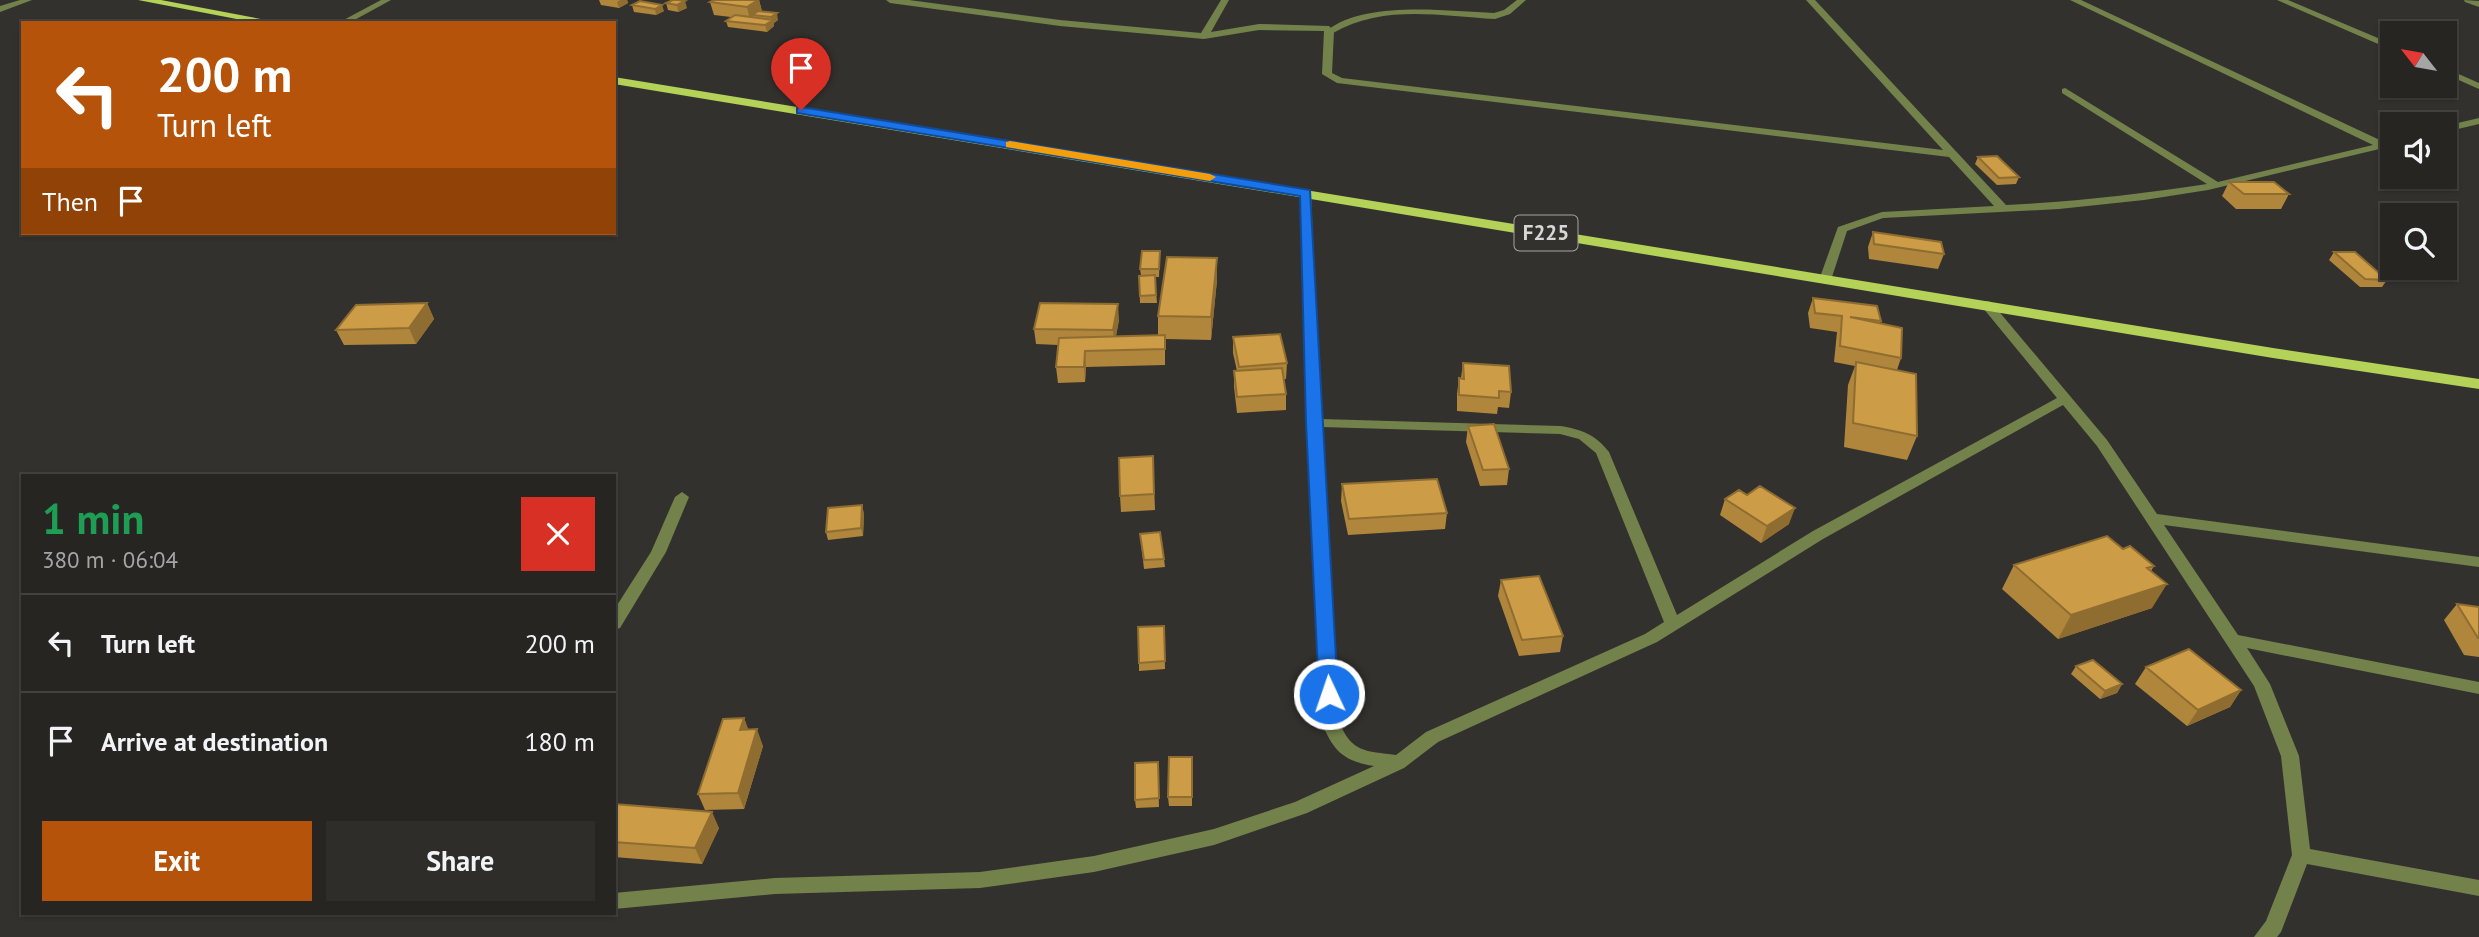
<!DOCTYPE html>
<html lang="en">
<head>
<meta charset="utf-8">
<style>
	:root { --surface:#262522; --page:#2e2d2a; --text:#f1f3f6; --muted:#a4a5a5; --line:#424240; --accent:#b45309 }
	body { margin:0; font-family:"PT Sans",sans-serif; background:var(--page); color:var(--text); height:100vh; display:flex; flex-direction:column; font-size:26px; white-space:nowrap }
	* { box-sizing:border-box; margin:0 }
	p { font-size:23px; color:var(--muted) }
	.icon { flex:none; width:38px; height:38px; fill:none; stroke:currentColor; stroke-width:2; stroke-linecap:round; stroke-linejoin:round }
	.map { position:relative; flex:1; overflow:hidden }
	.panel { position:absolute; left:21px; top:474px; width:595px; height:441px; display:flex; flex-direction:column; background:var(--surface); border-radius:0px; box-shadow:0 2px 5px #0004,0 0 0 2px var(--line) }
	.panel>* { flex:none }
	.banner { position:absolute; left:21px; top:21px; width:595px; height:214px; border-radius:0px; box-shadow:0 2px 5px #0004,0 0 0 2px var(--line); background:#b45309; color:#fff; overflow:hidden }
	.needle { width:46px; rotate:301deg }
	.controls { position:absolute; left:2380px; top:21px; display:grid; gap:14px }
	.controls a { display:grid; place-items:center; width:77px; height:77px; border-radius:0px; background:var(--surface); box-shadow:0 2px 5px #0004,0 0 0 2px var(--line); font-size:35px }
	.pin { position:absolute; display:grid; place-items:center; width:60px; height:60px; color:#fff; margin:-72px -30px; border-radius:50% 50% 50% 0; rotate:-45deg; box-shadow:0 0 7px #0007 }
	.pin .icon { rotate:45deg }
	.me { position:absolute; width:77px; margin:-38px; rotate:357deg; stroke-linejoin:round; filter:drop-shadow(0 0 5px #0008) }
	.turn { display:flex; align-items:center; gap:24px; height:147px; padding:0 21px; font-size:32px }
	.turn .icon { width:91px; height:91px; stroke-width:2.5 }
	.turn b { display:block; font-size:49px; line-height:60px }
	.then { display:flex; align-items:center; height:66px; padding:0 21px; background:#0003; gap:14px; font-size:26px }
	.round { display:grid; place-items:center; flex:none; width:74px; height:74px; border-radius:0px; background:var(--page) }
	.headline { display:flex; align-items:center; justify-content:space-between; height:119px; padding:0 21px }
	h1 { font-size:42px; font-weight:800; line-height:52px; color:#1e9e55 }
	.cta { display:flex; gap:14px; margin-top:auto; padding:14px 21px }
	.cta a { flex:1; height:80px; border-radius:0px; background:var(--accent); color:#fff; font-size:28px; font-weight:800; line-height:80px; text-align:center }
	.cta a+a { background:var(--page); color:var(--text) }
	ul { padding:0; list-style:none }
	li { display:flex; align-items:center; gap:21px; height:98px; padding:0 21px; border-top:2px solid var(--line) }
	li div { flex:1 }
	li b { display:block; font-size:26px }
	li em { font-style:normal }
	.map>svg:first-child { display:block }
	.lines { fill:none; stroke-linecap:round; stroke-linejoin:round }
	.lane { fill:#73824b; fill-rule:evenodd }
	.street { fill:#73824b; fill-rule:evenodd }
	.primary { fill:#b4d158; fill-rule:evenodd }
	.wall { fill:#af863c }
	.shaded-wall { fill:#8f6d31 }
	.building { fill:#cc9c46; stroke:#8f6d31; stroke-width:2 }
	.route { fill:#1a73e8; stroke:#114b97; stroke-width:2 }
	.slow { fill:#f59e0b }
	.labels { text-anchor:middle; stroke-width:7; stroke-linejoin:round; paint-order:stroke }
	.shield { fill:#33312e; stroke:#a6a5a3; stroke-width:2 }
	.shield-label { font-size:21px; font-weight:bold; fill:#d8d7d5 }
</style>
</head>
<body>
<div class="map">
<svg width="2479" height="937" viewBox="0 0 2479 937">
	<rect width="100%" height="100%" fill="#33312e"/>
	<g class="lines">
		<!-- lane -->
		<path class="lane" d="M1517 0H1526L1510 14 1495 19C1440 16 1383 4 1333 33L1326 31C1366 0 1445 11 1494 13L1504 10Z"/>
		<!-- street -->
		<path class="street" d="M20 0H32L0 12V6Z
			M381 0H391L349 23H338Z
			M886 0H909L1060 20 1201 33 1221 0H1229L1211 32 1259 24 1329 26 1334 31 1332 73 1342 78 1943 150 1806 0H1815L2006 205C2073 202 2140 194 2207 184L2062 93V89L2065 88 2218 182 2373 145 2070 0H2081L2384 142 2392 140V146L2208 190 2144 200 2059 209 1883 218 1847 231 1831 280 1825 284 1819 280 1838 227 1882 212 1994 206 1949 157 1337 83 1322 74 1324 31 1259 30 1204 39 1060 26 890 3Z
			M2277 0H2288L2392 44V50Z
			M2464 0 2479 1V7L2465 2Z
			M2445 68 2479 83V89L2445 74Z
			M2479 118V124L2445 132V126Z
			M1306 190 1311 193 1321 419 1560 426C1581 429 1596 435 1609 452L1677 615 1813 531 2057 398 1983 308 1981 305 1987 301 1991 302 2107 440 2157 514 2479 557V567L2164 525 2238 635 2479 682V694L2247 648 2270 684 2299 756 2310 849 2479 880V896L2307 864 2281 932 2277 937H2254L2266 921 2292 855 2281 756 2254 686 2097 446 2063 405 1823 539 1657 642 1438 742 1404 768 1307 813 1214 845 1094 872 980 888 775 894 614 909V893L775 878 980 872 1094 856 1214 829 1295 802 1374 766C1342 761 1333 750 1321 721L1307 423 1301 193ZM1321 427 1560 434 1579 439 1596 453 1664 622 1645 634 1426 732 1396 755C1366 751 1351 753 1339 721Z
			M682 492 689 497 666 552 620 628 614 630V610L651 552 675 497Z"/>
		<!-- primary -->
		<path class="primary" d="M138 0H161L282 23H257Z
			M614 77 2273 348 2479 379V389L2273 358 614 84Z"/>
	</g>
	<!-- wall -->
	<path class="wall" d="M599 0H627L628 3 619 8 601 5Z
		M759 0 762 11 778 20 774 23V26L767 32 728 27 726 21 731 17 714 15 710 2Z
		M666 3 687 8 678 12 668 10Z
		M632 5 664 11 656 15 634 12Z
		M1978 157 2019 177 2016 184 1997 185 1975 164Z
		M2229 182 2289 194 2281 209H2236L2222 196Z
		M1873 232 1944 254 1938 269 1869 259 1868 247Z
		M1160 251 1159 277H1155L1157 303H1140L1139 276 1141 275 1140 269Z
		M2334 252 2387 280 2382 287H2360L2329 260Z
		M1217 258V280L1211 340 1165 339V365L1086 367 1085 382 1058 383 1056 367 1058 345 1036 344 1034 329 1119 320 1116 336 1158 335V316Z
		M1813 298 1881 321 1880 323 1901 358 1897 370 1917 436 1907 460 1844 447 1848 385 1855 366 1834 362 1837 332 1810 328 1808 313Z
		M427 303 434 319 416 344 344 345 336 330Z
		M1233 337 1287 363 1286 379H1283L1286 394V410L1237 413 1234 387V371H1237L1233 353Z
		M1463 363 1511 392 1509 408 1498 407 1497 414 1457 411V394L1459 378H1461Z
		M1468 426 1509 469 1507 485 1480 486 1466 442Z
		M1153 456 1155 510 1121 512 1120 496Z
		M1342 484 1447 513 1445 529 1348 535 1341 501Z
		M1747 495 1789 524 1761 543 1720 515 1725 499Z
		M864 513 863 536 828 540 826 532Z
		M1140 534 1164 559 1165 567 1144 569Z
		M2123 549 2154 566 2151 571 2152 608 2058 639 2002 589 2014 565Z
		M1501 580 1563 636 1560 652 1519 656 1498 596Z
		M2457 604 2479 607V657L2464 655 2444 620Z
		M1164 626 1165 669 1139 671V663Z
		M2076 666 2122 684 2117 693 2100 699 2071 674Z
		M2146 667 2241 690 2230 707 2187 726 2135 684Z
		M744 718 748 729 763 746 744 809 705 810 698 794Z
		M1192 757V806H1169L1168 797Z
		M1158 762 1159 807 1136 808 1135 800Z
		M614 804 719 828 702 864 614 857Z"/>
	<!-- shaded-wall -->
	<path class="shaded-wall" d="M620 0H627L628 3 619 8 617 2Z
		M759 0 762 12 753 15V18L750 20 747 7Z
		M685 1 687 8 678 12 677 5Z
		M662 5 664 11 656 15 655 9Z
		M777 13 778 20 774 23V26L767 32 765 25 772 21 771 17Z
		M1217 258V280L1211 340V317Z
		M427 303 434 319 416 344 409 328Z
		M1118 304 1119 320 1114 345 1113 330Z
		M1085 351 1086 367 1085 382 1084 367Z
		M862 505 864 513 863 536 861 528Z
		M1795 508 1789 524 1761 543 1767 526Z
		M2167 584 2152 608 2058 639 2071 615Z
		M2122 684 2117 693 2100 699 2105 691Z
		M2241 690 2230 707 2187 726 2198 710Z
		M744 718 750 735 740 730Z
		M757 729 763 746 744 809 738 793Z
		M712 812 719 828 702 864 695 848Z"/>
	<!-- building -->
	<path class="building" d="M673 0H679L685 1 677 5 666 3Z
		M714 0H758L747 7 710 2Z
		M640 1 662 5 655 9 632 5Z
		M758 11 777 13 771 17 753 15Z
		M735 15 773 20 765 25 726 21Z
		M1997 156 2019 177 1999 178 1978 157Z
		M2229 182H2274L2289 194H2244Z
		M1873 232 1941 242 1944 254 1874 244Z
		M1142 251H1160L1159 269H1140Z
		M2334 252H2355L2387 280 2365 279Z
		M1167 257 1217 258 1211 317 1158 316Z
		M1155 275 1156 295 1140 296 1139 276Z
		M1813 298 1877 306 1881 321 1850 317 1902 328 1901 358 1840 346 1842 316 1815 313Z
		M427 303 409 328 336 330 356 305Z
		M1040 303 1118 304 1113 330 1034 329Z
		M1280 334 1287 363 1239 367 1233 337Z
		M1165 335V349L1085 351 1084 367H1056L1059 338Z
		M1856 362 1916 374 1917 436 1853 423Z
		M1463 363 1509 366 1511 392 1499 391V398L1459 395V378L1464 379Z
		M1282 368 1286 394 1237 397 1234 371Z
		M1494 424 1509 469 1483 470 1468 426Z
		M1153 456 1154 494 1120 496 1119 458Z
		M1437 479 1447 513 1349 519 1342 484Z
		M1760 486 1795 508 1767 526 1725 499 1739 490 1747 495Z
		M862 505 861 528 826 532 828 508Z
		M1160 532 1164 559 1144 560 1140 534Z
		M2107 536 2123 549 2130 546 2154 566 2147 568 2167 584 2071 615 2014 565Z
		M1539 576 1563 636 1522 640 1501 580Z
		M2457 604 2479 607V638H2478Z
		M1164 626 1165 661 1139 663 1138 627Z
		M2189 649 2241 690 2198 710 2146 667Z
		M2093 660 2122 684 2105 691 2076 666Z
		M744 718 740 730 757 729 738 793 698 794 723 719Z
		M1169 757H1192V797H1168Z
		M1158 762 1159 798 1135 800V763Z
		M614 804 712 812 695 848 614 842Z"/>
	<!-- route -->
	<path class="route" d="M801 107 1310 190 1338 694 1335 699 1329 701 1319 694 1306 423 1300 196 797 113V108Z"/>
	<!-- slow -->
	<path class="slow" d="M1010 141 1210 174 1216 177 1210 181 1006 147V142Z"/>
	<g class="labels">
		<!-- shield labels -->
		<rect class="shield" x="1514.5" y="215.5" width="63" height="35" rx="5"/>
		<g class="shield-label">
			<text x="1546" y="240">F225</text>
		</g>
	</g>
</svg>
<div class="controls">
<a><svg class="needle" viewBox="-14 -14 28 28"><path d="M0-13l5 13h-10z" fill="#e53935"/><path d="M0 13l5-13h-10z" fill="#a4a5a5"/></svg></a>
<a><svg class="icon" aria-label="sound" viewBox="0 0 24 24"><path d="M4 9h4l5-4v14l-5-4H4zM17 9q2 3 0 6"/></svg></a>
<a><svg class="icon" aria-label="search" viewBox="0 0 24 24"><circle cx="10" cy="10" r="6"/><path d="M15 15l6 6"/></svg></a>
</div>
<div class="pin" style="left:801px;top:110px;background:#d93025"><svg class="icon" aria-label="arrive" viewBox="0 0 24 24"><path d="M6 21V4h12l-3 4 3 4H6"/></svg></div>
<svg class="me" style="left:1329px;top:694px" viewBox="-20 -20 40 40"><circle r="17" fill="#1a73e8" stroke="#fff" stroke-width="3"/><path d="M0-11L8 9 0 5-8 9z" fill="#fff"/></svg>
<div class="banner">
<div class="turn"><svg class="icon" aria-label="left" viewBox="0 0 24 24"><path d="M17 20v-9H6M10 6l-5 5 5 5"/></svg><div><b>200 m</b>Turn left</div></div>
<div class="then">Then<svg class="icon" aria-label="arrive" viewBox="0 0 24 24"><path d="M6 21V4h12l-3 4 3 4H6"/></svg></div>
</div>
<section class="panel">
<div class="headline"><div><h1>1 min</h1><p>380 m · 06:04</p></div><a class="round" style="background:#d93025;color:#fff"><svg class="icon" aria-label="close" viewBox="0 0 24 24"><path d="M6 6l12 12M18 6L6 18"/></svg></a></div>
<ul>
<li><svg class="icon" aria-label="left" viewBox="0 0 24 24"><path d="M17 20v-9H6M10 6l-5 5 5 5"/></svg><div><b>Turn left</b></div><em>200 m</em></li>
<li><svg class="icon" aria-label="arrive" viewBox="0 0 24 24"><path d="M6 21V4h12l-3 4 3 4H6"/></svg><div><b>Arrive at destination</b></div><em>180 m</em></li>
</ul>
<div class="cta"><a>Exit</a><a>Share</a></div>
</section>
</div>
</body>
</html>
